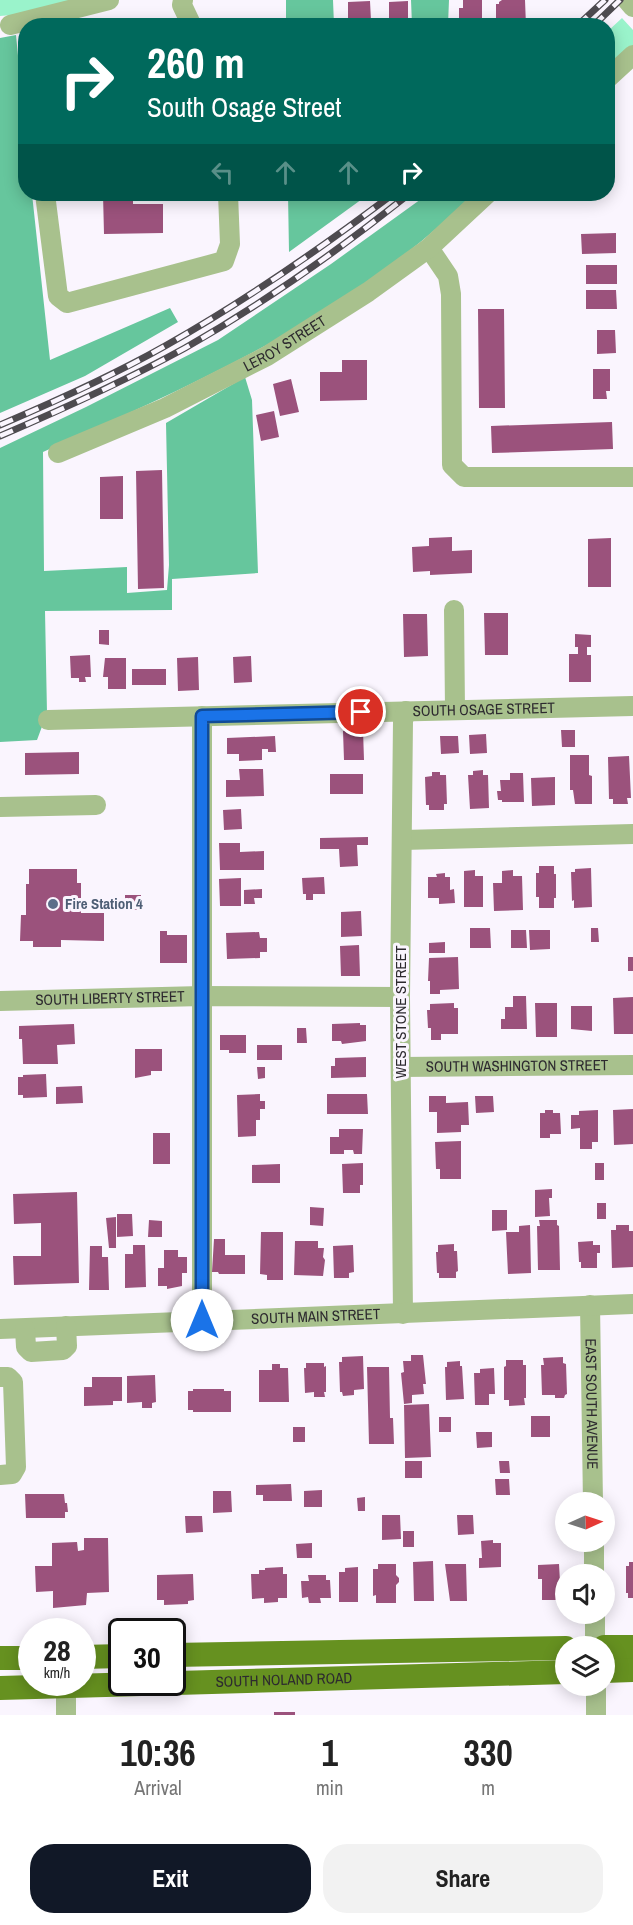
<!DOCTYPE html>
<html lang="en">
<head>
<meta charset="utf-8">
<style>
	:root { --surface:#fff; --page:#f2f2f2; --text:#222; --muted:#767676; --accent:#111827 }
	body { margin:0; font-family:"Archivo Narrow",sans-serif; background:var(--page); color:var(--text); height:100vh; display:flex; flex-direction:column; font-size:22px; white-space:nowrap }
	* { box-sizing:border-box; margin:0 }
	p { font-size:20px; color:var(--muted) }
	.icon { flex:none; width:33px; height:33px; fill:none; stroke:currentColor; stroke-width:2; stroke-linecap:round; stroke-linejoin:round }
	.map { position:relative; height:1715px; overflow:hidden }
	.panel { display:flex; flex-direction:column; background:var(--surface); flex:1 }
	.panel>* { flex:none }
	.guide { position:absolute; left:18px; top:18px; width:597px; height:183px; border-radius:24px; box-shadow:0 3px 15px #0003; background:#00695c; color:#fff; overflow:hidden }
	.needle { width:39px; rotate:87deg }
	.controls { position:absolute; left:555px; top:1492px; display:grid; gap:12px }
	.controls a { display:grid; place-items:center; width:60px; height:60px; border-radius:50%; background:var(--surface); box-shadow:0 3px 15px #0003; font-size:30px }
	.speed { position:absolute; left:18px; top:1618px; display:flex; gap:12px; font-size:30px; font-weight:700; text-align:center }
	.speed>* { display:grid; place-content:center; width:78px; height:78px; border-radius:50%; background:var(--surface); box-shadow:0 3px 15px #0003; line-height:1 }
	.speed small { font-size:15px; font-weight:400 }
	.speed .limit { border:3px solid #111; border-radius:9px; background:#fff; color:#111 }
	.pin { position:absolute; display:grid; place-items:center; width:51px; height:51px; color:#fff; margin:-26px; border:3px solid #fff; border-radius:50%; box-shadow:0 2px 6px #0007 }
	.me { position:absolute; width:66px; margin:-33px; rotate:0deg; stroke-linejoin:round; filter:drop-shadow(0 0 4px #0008) }
	.turn { display:flex; align-items:center; gap:21px; height:126px; padding:0 30px; font-size:27px }
	.turn .icon { width:78px; height:78px; stroke-width:2.5 }
	.turn b { display:block; font-size:42px; line-height:51px }
	.lanes { display:flex; align-items:center; height:57px; padding:0 30px; background:#0003; justify-content:center; gap:30px; direction:ltr }
	.lanes .off { opacity:.35 }
	.eta { display:flex; justify-content:space-evenly; align-items:center; height:102px; text-align:center }
	.eta b { font-size:36px; font-weight:800; line-height:42px }
	.cta { display:flex; gap:12px; margin-top:auto; padding:12px 30px }
	.cta a { flex:1; height:69px; border-radius:24px; background:var(--accent); color:#fff; font-size:24px; font-weight:800; line-height:69px; text-align:center }
	.cta a+a { background:var(--page); color:var(--text) }
	.map>svg:first-child { display:block }
	.green { fill:#9af3cb }
	.forest { fill:#66c69d }
	.building { fill:#9b527c }
	.lines { fill:none; stroke-linecap:round; stroke-linejoin:round }
	.minor { stroke:#a8c18d; stroke-width:20 }
	.major { stroke:#669120; stroke-width:24 }
	.rail-casing { stroke:#4e4b50; stroke-width:7 }
	.rail { stroke:#faf5fe; stroke-width:4.5; stroke-dasharray:14; stroke-linecap:butt }
	.route-casing { stroke:#114b97; stroke-width:15 }
	.route { stroke:#1a73e8; stroke-width:10 }
	.service-dot { fill:#5c6f8a; stroke:#faf5fe; stroke-width:2 }
	.labels { text-anchor:middle; stroke-width:6; stroke-linejoin:round; paint-order:stroke }
	.street-label { font-size:15px; fill:#2d2a2f; stroke:#faf5fe }
	.service-label { font-size:15px; font-weight:bold; fill:#4e5e75; stroke:#faf5fe; text-anchor:start }
</style>
</head>
<body>
<div class="map">
<svg width="633" height="1715" viewBox="0 0 633 1715">
	<rect width="100%" height="100%" fill="#faf5fe"/>
	<!-- green -->
	<path class="green" d="M0 0H77L12 15 0 16Z
		M622 18 633 30V48L608 67V31Z"/>
	<!-- forest -->
	<path class="forest" d="M286 0H333L334 25H286Z
		M411 0H449L448 25H412Z
		M16 35 25 128 26 194H32L50 360 170 308 178 322 85 376 0 413V38Z
		M288 194H369L289 252Z
		M428 194H476C443 223 410 252 374 278 272 351 156 401 43 452L44 571 127 567V593L167 590 169 565 166 423 245 377 252 400 258 573 172 579V610L45 611 47 713 37 740 0 742V448L86 407 218 340 331 264Z"/>
	<!-- building -->
	<path class="building" d="M463 0H482V19H476V26H459V8H463Z
		M502 0H525L526 26H507V20H496V4H499V2Z
		M370 1 371 21H367V26H348V2Z
		M408 1V26H389V2Z
		M608 130H614V157H608Z
		M103 194H133V204H163V233L104 234Z
		M616 233V253L582 254 581 234Z
		M586 265H617V284H586Z
		M586 290H616L617 309H586Z
		M478 309H504L505 408H479Z
		M597 330H615L616 353 597 354Z
		M342 360H367V400L320 401V372H342Z
		M593 369H610V391H606L607 399H593Z
		M291 379 299 412 280 416 273 384Z
		M274 411 279 437 261 441 256 415Z
		M612 422 613 449 492 453 491 426Z
		M162 470 164 588 138 589 136 471Z
		M123 476V519H100V477Z
		M452 537V551L472 550V573L430 575V571L413 572 412 547 429 546V538Z
		M611 538V587H588V539Z
		M484 613H508V655H485Z
		M403 614H427L428 656 404 657Z
		M99 630H109V645L99 644Z
		M575 634 591 635V647H587V655H591V682H569V654H578V647H575Z
		M90 655 91 677H85L86 682H79V678H71L70 656Z
		M251 656 252 682 234 683 233 657Z
		M198 657 199 690 178 691 177 658Z
		M105 658H126V689H108V677H103Z
		M132 669H166V685H132Z
		M363 730 364 760H344L343 731Z
		M561 730H575V747H562Z
		M486 734 487 753 470 754 469 735Z
		M275 736 276 752H268V749H262V760L239 761V754H227V738Z
		M440 736H458L459 753 441 754Z
		M79 752V774L25 775V753Z
		M570 755H589V775L592 776V804H575L573 790H570Z
		M629 756 631 798H627L628 804H613V799H609L608 757Z
		M239 769H263L264 796 226 797V780H240Z
		M483 770V775H488L489 808 470 809 468 775H473V771Z
		M432 772H440V775H446L447 804H444V810H429V805H426L425 777 432 776Z
		M510 773H523L524 802H502V800H498L497 791H501L500 780H510Z
		M330 774H363V794H330Z
		M555 777V805L532 806 531 778Z
		M241 809 242 829 224 830 223 810Z
		M368 837V845H357L358 866 340 867 339 849H320V838Z
		M219 843H240V852L264 851V870H220Z
		M539 866H554V874H556V898H554V908H539V897H536V873H539Z
		M591 868 592 907 574 908V900L572 901 571 872H575V869Z
		M29 869H77V883H81V913H104V941L61 940V947H33V941H20L21 915H26V884H29Z
		M475 870V876H483V907H464V871Z
		M513 870V876H522L523 910 494 911 493 883H502V871Z
		M445 873V877H450V890L454 889 455 903 439 904V898H428V877H437L436 874Z
		M324 877 325 894H313V900H306V894H303L302 878Z
		M241 878V906H220L219 879Z
		M262 889V898H254L255 904H244V890Z
		M125 895H141V910H125Z
		M361 911 362 936 341 937V912Z
		M470 928H490L491 948H470Z
		M591 928H598L599 942H591Z
		M511 930H526L527 948H511Z
		M529 930H550V949L530 950Z
		M160 931H167V935H187V963H160Z
		M259 932 260 938H267V952H260V958L227 959 226 933Z
		M445 942V953H429V943Z
		M359 945 360 976H341L340 946Z
		M458 957 459 989 440 990V994H430V981H428L429 958Z
		M628 957H633V971H628Z
		M513 996H526L527 1029H501V1019H505V1007H513Z
		M633 997V1034H614L613 998Z
		M454 1003V1008H458V1034H441V1040H431V1028H428L427 1010H430V1004Z
		M535 1003H557V1037H536Z
		M571 1006H592V1031L571 1029Z
		M360 1023V1025H366V1041L342 1044 341 1041H332V1024Z
		M74 1024 75 1044 57 1045 58 1064H23L22 1039H19V1026Z
		M297 1028H306L307 1043H297Z
		M220 1035H246V1053H229V1050H220Z
		M257 1045H282V1060H257Z
		M135 1049H162V1071H151V1075L135 1078Z
		M366 1057V1077L331 1078V1066H335V1058Z
		M257 1067H265V1078L258 1079Z
		M46 1074 47 1097 23 1098V1095H18V1077H23V1075Z
		M82 1086 83 1103 56 1104V1087Z
		M260 1094V1101H265V1109H260V1120H256V1136L238 1137 237 1095Z
		M327 1094H367L368 1114H327Z
		M429 1096H446V1103L468 1102 469 1125H461V1132L437 1133V1112H429Z
		M475 1096H493L494 1112 476 1113Z
		M633 1109V1144L614 1145 613 1110Z
		M545 1110H553V1113H560L561 1134H550V1138H540V1113H545Z
		M598 1110V1142H592V1149H580V1128L571 1129V1115H579V1111Z
		M339 1129H363L362 1154H354L353 1150H344V1154H330V1137H339Z
		M153 1133H170V1164H153Z
		M461 1141V1179H440V1169H436L435 1142Z
		M363 1163V1185H360V1193H343L342 1164Z
		M595 1163H604V1180H595Z
		M280 1164V1183H252V1165Z
		M552 1189V1198H549L550 1216 535 1217V1190Z
		M77 1192 79 1283 14 1285 13 1256H41V1223L14 1224 13 1194Z
		M597 1203H606V1219H597Z
		M310 1207 324 1208 323 1226 310 1225Z
		M492 1210H507V1230L492 1231Z
		M117 1214H132L133 1236 117 1237Z
		M116 1217V1248H109L106 1218Z
		M149 1220 162 1221V1237H148Z
		M539 1220H557V1225L559 1226 560 1270H538L537 1226H540Z
		M530 1225 531 1273 508 1274 506 1232H519V1226Z
		M616 1225H629V1231H633V1267L612 1268 611 1230H616Z
		M261 1232H283V1280H267V1275L260 1274Z
		M214 1239H225V1255H245V1274H219L218 1272H212Z
		M295 1241H318V1248H324L323 1257 325 1260 323 1276 294 1275Z
		M593 1241V1245H600V1253H597V1268H581V1262H579L578 1242Z
		M454 1244V1251H457L458 1271 456 1272V1278H439V1273H437L436 1252H438V1245Z
		M133 1245H145L146 1287 125 1288V1254H133Z
		M353 1245 354 1272 349 1273V1278H334L333 1246Z
		M90 1246H102V1257H108L109 1290H89Z
		M164 1250H178V1257H187V1273H182V1286L167 1289V1286H158V1268H164Z
		M411 1355H423L426 1384H423L424 1394 412 1395V1403L404 1404 401 1373 404 1372 403 1361H411Z
		M363 1356 364 1389 354 1390V1395L343 1396 342 1392H340L339 1362H342V1357Z
		M563 1357V1363L566 1364 567 1394 565 1395 564 1398H555V1395H542L541 1365H544L543 1358Z
		M506 1360H523V1365H526V1398H524L525 1405 509 1406V1400H504V1367L506 1366Z
		M460 1361V1366H462L464 1399 446 1400 445 1367H447V1362Z
		M306 1363H324V1367L326 1366V1392H324L325 1397H314V1392L305 1393 304 1368H306Z
		M272 1364H280V1368H288L289 1402H259V1370H272Z
		M367 1367H389L390 1418H393L394 1444H369Z
		M494 1368 495 1394H489V1405H475L474 1373H480V1369Z
		M155 1375 156 1402 152 1403V1408H142V1402L127 1403V1376Z
		M92 1377H122V1401H113V1405L84 1406V1387H92Z
		M193 1389H224V1391H231V1412H193V1410H188V1391H193Z
		M429 1404 431 1457 405 1458 404 1405Z
		M531 1416H550V1437H531Z
		M439 1417H451V1432H439Z
		M293 1427H305V1442H293Z
		M476 1432H492V1447L477 1448Z
		M405 1461H422V1478H405Z
		M499 1461H509L510 1473H500Z
		M495 1479H509L510 1495H496Z
		M291 1484 292 1501H263V1495H256V1485Z
		M322 1490V1507H304V1491Z
		M213 1491H231L232 1512 213 1513Z
		M25 1494H64L65 1503H67L68 1512H65V1518H26Z
		M365 1497V1511H358L357 1498Z
		M382 1515H400L401 1539 382 1540Z
		M457 1515H473L474 1534 458 1535Z
		M185 1516H202L203 1532 186 1533Z
		M403 1531H414V1547H403Z
		M84 1538H108L109 1592 87 1593 86 1605 53 1608V1591L36 1592 35 1566H52V1543L77 1542 78 1551 84 1550Z
		M493 1540V1543H501V1567L479 1568V1558H482L481 1541Z
		M312 1543V1558H297L296 1544Z
		M433 1561 434 1601H414L413 1562Z
		M629 1562H633V1598H628V1593H626V1566H629Z
		M378 1564H396V1575L399 1578V1582L396 1585V1603H376V1595L373 1596V1569H378Z
		M445 1564H466L467 1601H450Z
		M559 1564 561 1600H542V1579H538V1565Z
		M283 1567V1574H287V1598H278V1602L264 1603V1598L252 1599 251 1574H259V1570H265V1568Z
		M358 1567V1602H339V1572H345V1568Z
		M193 1574 194 1600 188 1601V1604L164 1605V1600H157V1575Z
		M308 1575H326V1580H330L331 1598H320L321 1603H309L308 1597 302 1598 301 1581H309Z
		M274 1712H295V1715H274Z"/>
	<g class="lines">
		<!-- minor -->
		<g class="minor">
			<path d="M183 0 182 5 192 26"/>
			<path d="M627 0 633 7"/>
			<path d="M10 25 109 0"/>
			<path d="M608 78 633 55"/>
			<path d="M45 194 58 296 67 303 224 261 230 244 228 194"/>
			<path d="M429 248 448 276 451 294 452 465 464 477H633"/>
			<path id="s1" d="M58 453 165 408 267 356 368 292 429 248 487 194"/>
			<path d="M454 610 455 710"/>
			<path id="s2" d="M48 720 633 706"/>
			<path d="M0 807 96 805"/>
			<path d="M403 840 633 834"/>
			<path id="s3" d="M0 1001 202 996 400 997"/>
			<path id="s4" d="M401 1067 633 1065"/>
			<path id="s5" d="M590 1305 593 1503"/>
			<path d="M403 1314 400 997 403 721 406 711"/>
			<path d="M202 1320V716"/>
			<path id="s6" d="M0 1329 633 1304"/>
			<path d="M25 1329 26 1347 31 1352 63 1350 67 1346 66 1326"/>
			<path d="M0 1377H8L13 1382 16 1467 12 1474 0 1475"/>
			<path d="M594 1542V1575"/>
			<path d="M595 1614V1647"/>
			<path d="M66 1686V1715"/>
			<path d="M596 1686V1715"/>
		</g>
		<!-- major -->
		<g class="major">
			<path d="M604 1647H633"/>
			<path d="M172 1655 566 1648"/>
			<path d="M82 1657 122 1656"/>
			<path d="M0 1658H32"/>
			<path d="M604 1671 633 1670"/>
			<path id="s7" d="M0 1688 566 1672"/>
		</g>
		<defs>
			<path id="rail" d="M577 26 605 0
				M593 26 620 0
				M0 425C56 401 112 376 165 346 245 301 320 249 393 194
				M0 436C63 409 125 381 185 348 264 303 338 251 409 194"/>
		</defs>
		<!-- rail casing -->
		<use href="#rail" class="rail-casing"/>
		<!-- rail -->
		<use href="#rail" class="rail"/>
	</g>
	<g class="lines">
		<defs>
			<path id="route" d="M202 1320V716L361 712"/>
		</defs>
		<!-- route casing -->
		<use href="#route" class="route-casing"/>
		<!-- route -->
		<use href="#route" class="route"/>
	</g>
	<!-- markers -->
	<circle class="service-dot" cx="53" cy="904" r="6"/>
	<g class="labels">
		<!-- street labels -->
		<g class="street-label">
			<text dy="5" stroke="none"><textPath href="#s1" startOffset="252">LEROY STREET</textPath></text>
			<text dy="5" stroke="none"><textPath href="#s2" startOffset="436">SOUTH OSAGE STREET</textPath></text>
			<text dy="5" stroke="none"><textPath href="#s3" startOffset="110">SOUTH LIBERTY STREET</textPath></text>
			<text transform="translate(401 1012) rotate(-90)" y="5">WEST STONE STREET</text>
			<text dy="5" stroke="none"><textPath href="#s4" startOffset="116">SOUTH WASHINGTON STREET</textPath></text>
			<text dy="5" stroke="none"><textPath href="#s6" startOffset="316">SOUTH MAIN STREET</textPath></text>
			<text dy="5" stroke="none"><textPath href="#s5" startOffset="99">EAST SOUTH AVENUE</textPath></text>
			<text dy="5" stroke="none"><textPath href="#s7" startOffset="284">SOUTH NOLAND ROAD</textPath></text>
		</g>
		<!-- service labels -->
		<g class="service-label">
			<text x="65" y="909">Fire Station 4</text>
		</g>
	</g>
</svg>
<div class="controls">
<a><svg class="needle" viewBox="-14 -14 28 28"><path d="M0-13l5 13h-10z" fill="#e53935"/><path d="M0 13l5-13h-10z" fill="#767676"/></svg></a>
<a><svg class="icon" aria-label="sound" viewBox="0 0 24 24"><path d="M4 9h4l5-4v14l-5-4H4zM17 9q2 3 0 6"/></svg></a>
<a><svg class="icon" aria-label="layers" viewBox="0 0 24 24"><path d="M12 4l9 5-9 5-9-5zM3 14l9 5 9-5"/></svg></a>
</div>
<div class="speed"><div>28<small>km/h</small></div><div class="limit">30</div></div>
<div class="pin" style="left:361px;top:712px;background:#d93025"><svg class="icon" aria-label="arrive" viewBox="0 0 24 24"><path d="M6 21V4h12l-3 4 3 4H6"/></svg></div>
<svg class="me" style="left:202px;top:1320px" viewBox="-20 -20 40 40"><circle r="19" fill="#fff"/><path d="M0-13L10 11 0 6-10 11z" fill="#1a73e8"/></svg>
<div class="guide">
<div class="turn"><svg class="icon" aria-label="right" viewBox="0 0 24 24"><path d="M7 20v-9h11M14 6l5 5-5 5"/></svg><div><b>260 m</b>South Osage Street</div></div>
<div class="lanes"><svg class="icon off" aria-label="left" viewBox="0 0 24 24"><path d="M17 20v-9H6M10 6l-5 5 5 5"/></svg><svg class="icon off" aria-label="ahead" viewBox="0 0 24 24"><path d="M12 20V5M6 11l6-6 6 6"/></svg><svg class="icon off" aria-label="ahead" viewBox="0 0 24 24"><path d="M12 20V5M6 11l6-6 6 6"/></svg><svg class="icon" aria-label="right" viewBox="0 0 24 24"><path d="M7 20v-9h11M14 6l5 5-5 5"/></svg></div>
</div>
</div>
<section class="panel">
<div class="eta">
<div><b>10:36</b><p>Arrival</p></div>
<div><b>1</b><p>min</p></div>
<div><b>330</b><p>m</p></div>
</div>
<div class="cta"><a>Exit</a><a>Share</a></div>
</section>
</body>
</html>
